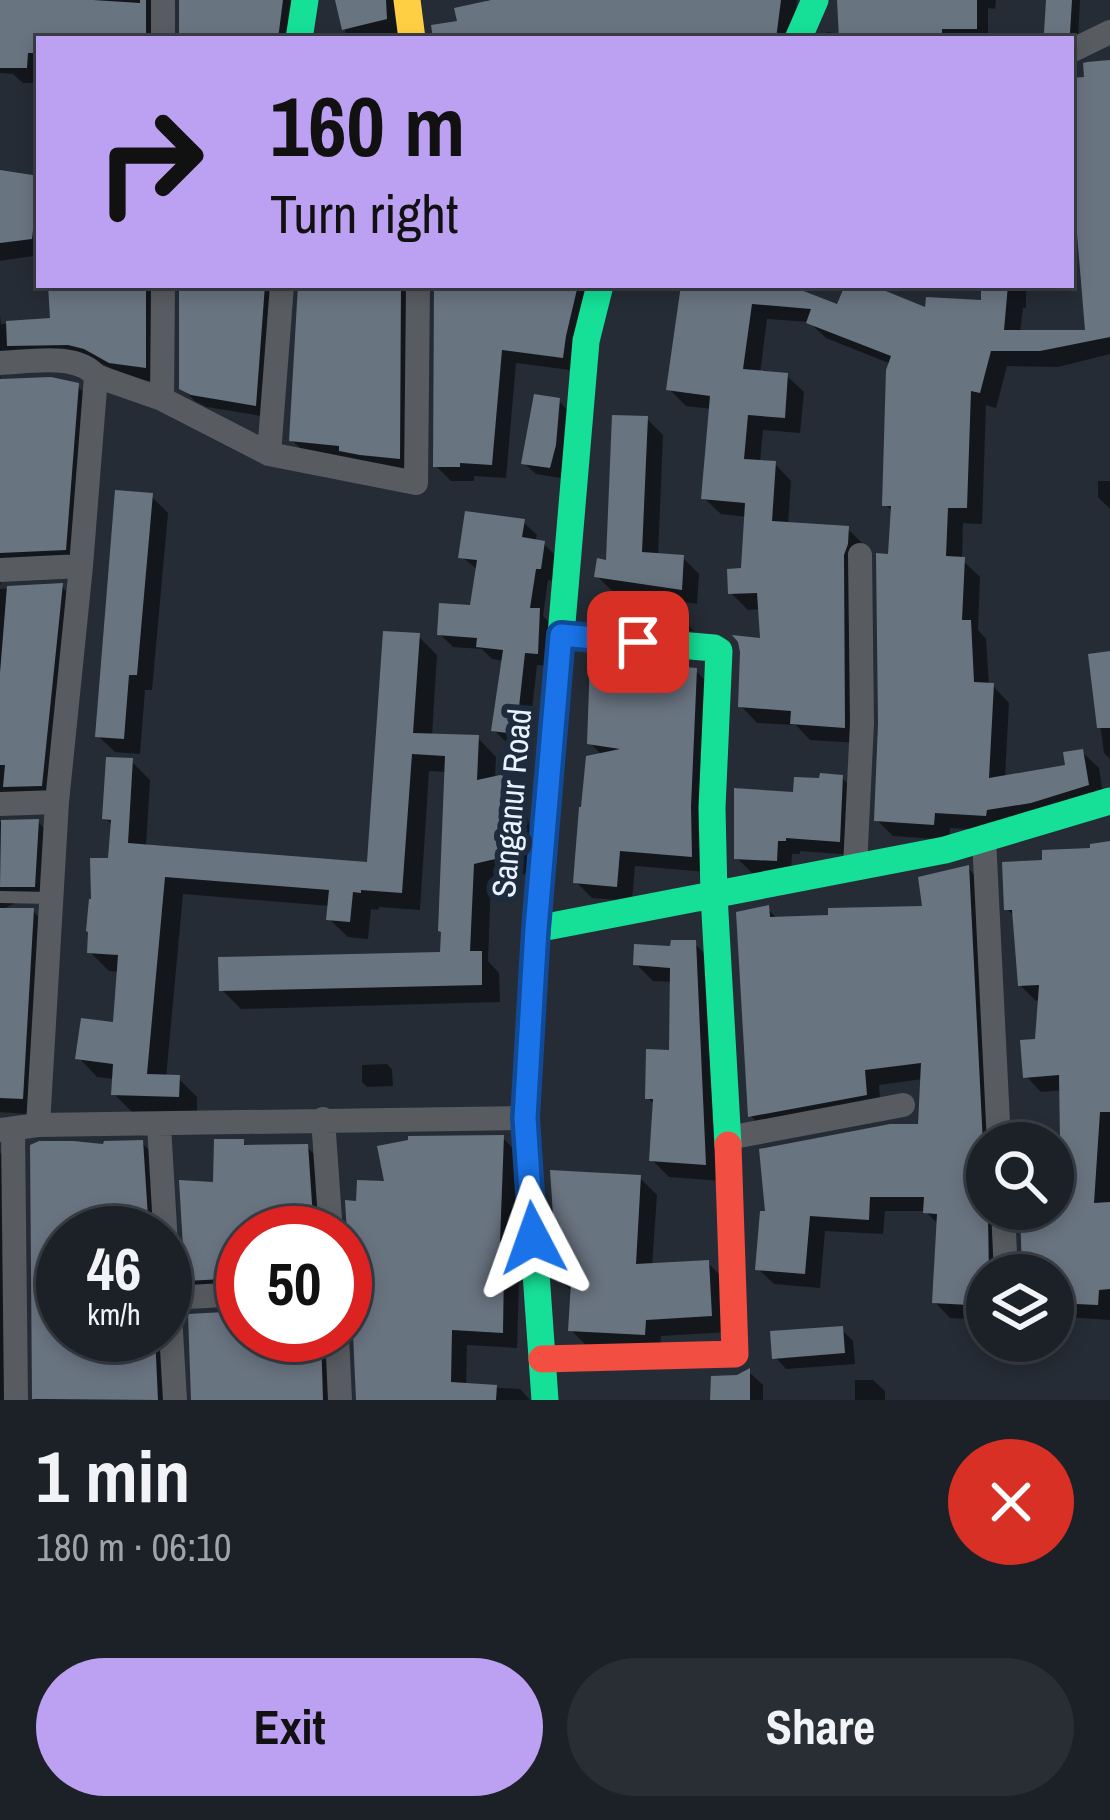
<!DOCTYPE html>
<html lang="en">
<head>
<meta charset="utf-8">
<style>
	:root { --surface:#1c2128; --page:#292e34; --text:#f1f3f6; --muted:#a0a3a8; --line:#3a3e45; --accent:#bca0f2 }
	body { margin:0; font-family:"Archivo Narrow",sans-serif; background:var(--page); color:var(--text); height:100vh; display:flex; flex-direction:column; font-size:45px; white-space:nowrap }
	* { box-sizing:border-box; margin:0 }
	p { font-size:39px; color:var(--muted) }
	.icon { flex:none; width:66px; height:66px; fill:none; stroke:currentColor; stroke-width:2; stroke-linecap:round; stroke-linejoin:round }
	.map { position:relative; height:1400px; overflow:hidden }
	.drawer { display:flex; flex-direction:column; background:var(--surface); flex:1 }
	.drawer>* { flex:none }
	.hud { position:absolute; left:36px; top:36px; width:1038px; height:252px; border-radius:0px; box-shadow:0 6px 18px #0003,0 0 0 3px var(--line); background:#bca0f2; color:#111; overflow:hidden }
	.fabs { position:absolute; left:966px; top:1122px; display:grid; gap:24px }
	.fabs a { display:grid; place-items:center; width:108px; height:108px; border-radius:50%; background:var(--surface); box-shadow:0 6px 18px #0003,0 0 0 3px var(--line); font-size:60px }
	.speed { position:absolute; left:36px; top:1206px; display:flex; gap:24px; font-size:60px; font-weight:700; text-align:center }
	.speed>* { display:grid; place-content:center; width:156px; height:156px; border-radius:50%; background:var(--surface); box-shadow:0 6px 18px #0003,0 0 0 3px var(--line); line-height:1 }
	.speed small { font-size:30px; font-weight:400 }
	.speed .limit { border:18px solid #d22; background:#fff; color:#111 }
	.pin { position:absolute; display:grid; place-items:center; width:102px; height:102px; color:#fff; margin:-51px; border-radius:24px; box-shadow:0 6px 18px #0006 }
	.me { position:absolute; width:132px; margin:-66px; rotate:356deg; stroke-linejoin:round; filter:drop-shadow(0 0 9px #0008) }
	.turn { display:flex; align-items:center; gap:42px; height:252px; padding:0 36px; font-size:54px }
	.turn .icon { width:156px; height:156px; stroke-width:2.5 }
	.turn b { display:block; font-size:84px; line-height:102px }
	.round { display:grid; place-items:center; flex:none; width:126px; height:126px; border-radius:63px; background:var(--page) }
	.summary { display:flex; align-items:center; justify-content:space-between; height:204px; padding:0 36px }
	h1 { font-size:72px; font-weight:700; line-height:90px }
	.button { display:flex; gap:24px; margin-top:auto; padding:24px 36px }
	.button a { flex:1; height:138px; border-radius:72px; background:var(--accent); color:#111; font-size:48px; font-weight:700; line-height:138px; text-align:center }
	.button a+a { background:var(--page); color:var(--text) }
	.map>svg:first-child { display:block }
	.shadow { fill:#0007 }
	.building { fill:#697481 }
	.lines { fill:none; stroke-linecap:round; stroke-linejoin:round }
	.lane { stroke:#585b5f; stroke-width:12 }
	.street { stroke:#585b5f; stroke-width:24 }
	.fast { stroke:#16e098; stroke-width:27 }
	.slow { stroke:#ffcf43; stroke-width:27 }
	.jam { stroke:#f24e42; stroke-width:27 }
	.route-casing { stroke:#114b97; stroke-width:30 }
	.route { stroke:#1a73e8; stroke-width:21 }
	.labels { text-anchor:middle; stroke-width:12; stroke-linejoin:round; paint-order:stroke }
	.street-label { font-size:33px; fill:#e9f2fd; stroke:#1e2b3c }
</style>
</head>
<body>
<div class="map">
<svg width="1110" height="1400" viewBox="0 0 1110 1400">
	<rect width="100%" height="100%" fill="#252c35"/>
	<!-- shadow -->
	<path class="shadow" d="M0 0H177L173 1 162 39H39V83H23L13 74 0 73Z
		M182 0H298L295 39H182Z
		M352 0H394L401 39H347L339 3Z
		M487 0H797L792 39H434L488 4Z
		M843 0H996L995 9 988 8V39H824L827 32 841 34Z
		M1049 0H1080L1078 40 1055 39 1047 31Z
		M1110 63V354L1058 367 1007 366 996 408 986 405 982 524 963 523 962 560 980 577 978 630 986 639 989 686H993L1009 703 1005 778 1068 768 1082 752 1099 768 1104 801 1002 831 950 828 949 840 893 836 877 820 893 512 885 504 891 364 826 338 809 322 767 319 760 374 787 376 804 392 800 433 763 430 760 463 775 464 791 481 788 525 848 529 864 545 860 743 810 740 796 725 757 723 741 706 763 641 761 609 748 610 731 593 744 571 747 517 721 514 704 498 712 409 686 406 669 389 684 285H805L804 294 839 308 848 285H863L928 311 984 303V285H1026V308H1023L1020 333H1088L1079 215H1071V81L1088 79Z
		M0 173 39 179V255L0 261Z
		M51 285H166L161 382 129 379 103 364 71 359 0 374 1 381 77 386 94 402 81 566 6 573 0 585V315L1 324 54 321Z
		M186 285H286L268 417 207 407 195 401 182 388Z
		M301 285H425L413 472 307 455 292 440Z
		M437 285H594L578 371 516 363 506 478 474 476V481H451L436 466Z
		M559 401 570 413 561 478 536 474 524 463Z
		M647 419 663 435 658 556 683 558 699 574 697 604 613 592 597 576 608 563Z
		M1098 481H1110V509L1098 497Z
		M151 496 168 513 152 690H145L140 754 115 752 98 736Z
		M523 522 537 535 535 542 544 544 557 557 554 581 548 580 543 616 552 625 550 666 537 665 528 746 507 743 494 730 505 661 492 659 482 649 453 647 440 634 473 608 478 570 461 556Z
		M61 586 78 603 58 801 2 812 0 818V589Z
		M592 615H678L694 631H608Z
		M418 636 437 655 432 736 478 738 496 757 495 779 504 778 523 796 539 871 491 882 488 961 499 973 500 1002 241 1009 222 990 443 955 448 772 429 771 420 910 379 907 378 910 371 909 368 939 348 937 329 919 330 906 183 894 166 1078H178L197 1097V1115L133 1113 114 1094 115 1079 97 1077 79 1058 115 1026 120 972 109 971 90 952 110 861 113 826 105 818 131 761 150 780 146 847 370 865Z
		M1110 653V759L1104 753 1091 656Z
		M696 671 712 687 707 872 635 866 632 901 592 898 576 882 603 756 590 743Z
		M842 778 856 792 853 855 800 851V854H792L791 874 752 873 737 858 796 795Z
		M0 822H38L55 839 51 902H17L1 910 33 911 49 928 38 1115 0 1112Z
		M1110 845V1320L1053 1316V1275H1025L1023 1209H1053V1145H1063V1090L1041 1092 1026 1076 1038 1042 1041 1000 1036 1001 1020 985 1015 917 1007 909 1045 863Z
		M968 868 983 884 987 1209H1012L1003 1275H987V1320L950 1318 935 1302 939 1225 925 1211H885L883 1234 825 1231 820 1288 774 1284 758 1269 763 1214 921 1127 923 1079 879 1085 881 1110 766 1132 751 1116 768 909 778 920 925 909Z
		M694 943 712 961 722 1181 669 1177 652 1160 656 1106 648 1098 672 1053 673 982 653 981 636 964Z
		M387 1064 392 1069 393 1086 367 1087 362 1082V1065Z
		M503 1138 518 1154 515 1248 525 1259 527 1279 519 1280 517 1348 467 1345 466 1386 520 1389 530 1400H359L353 1291H345V1246L349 1240 348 1203 359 1204 387 1184Z
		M243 1142 248 1148 307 1147 323 1163 328 1233H243V1293L203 1295 188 1279 215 1186Z
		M142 1143 158 1159 162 1233H63V1335H165L172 1400H35L33 1147 106 1148Z
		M0 1153 11 1165 14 1400H0Z
		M640 1178 657 1195 652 1266 708 1263 725 1280 728 1332 661 1336 660 1351 588 1347 571 1330 574 1293 561 1281Z
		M243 1313V1335H320L336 1351 338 1400H194Z
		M842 1330 853 1341 855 1364 786 1369 775 1357Z
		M749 1372 763 1385V1400H713L737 1378Z
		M855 1380H873L885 1391V1400H855Z"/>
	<!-- building -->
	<path class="building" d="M0 0H93L140 3V0H146V39L90 34V39H39V53H28L27 68H0Z
		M179 0H283L278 39H179Z
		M335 0H386L387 19 342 30Z
		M491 0H781L776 39H433L431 25 457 21 454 8Z
		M837 0H977V29H942V39H839Z
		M1046 0H1072L1070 33H1044Z
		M1110 60V337L1040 351H991L980 393 971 391 967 508H948L946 556 965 557 962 620H971L974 682 994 683 989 778 1065 765 1063 752 1083 749 1089 785 1031 803 987 810 986 816 935 813 934 825 874 821 878 724 876 553 888 554 891 506H882L886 370 891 356 806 323 811 309 752 304 743 369 788 373 785 418 748 415 744 459 776 461 772 521 849 526 848 544 844 555 845 728 790 724 791 711 738 707 740 652 738 642 732 635 760 638 757 593 728 594 727 569 741 568 745 503 701 499 710 396 666 390 681 285H788L837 304 845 285H871L925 307 926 297 981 300V285H1008L1004 330H1085L1074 198 1071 199V78L1084 77 1083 63 1087 62Z
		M0 170 39 176 32 239 0 243Z
		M48 285H146V368L109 363 84 349 68 345 7 346 6 321 50 318Z
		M179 285H265L256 406 191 395 179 389Z
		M298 285H401L400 459 360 455 339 451V446L289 441Z
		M434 285H578L566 336 563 358 502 350 492 465 460 463V467H433Z
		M51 377 79 383 66 550 0 553V379Z
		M534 394 560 398 556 445 550 468 521 464Z
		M612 415 648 416 642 552 684 555 682 590 594 577 597 558 606 560Z
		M115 490 153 493 137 675H129L124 739 95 737Z
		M465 511 525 519 522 537 545 541 541 569H536L530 608H540L538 654 525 653 516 734 491 731 503 650 476 647 477 638 437 635 439 603 470 605 477 560 458 558Z
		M63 583 42 786 3 787 5 765H0V673L7 586Z
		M590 610 680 612 679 624 589 616Z
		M383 631 420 633 413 733 479 735 477 780 505 774 521 853 474 864 470 951H482V985L219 991 218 957 440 952 441 932 438 931 445 756 412 754 402 893 361 890V893L353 892 350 922 326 920 329 890 165 877 147 1074 180 1075 179 1097 111 1095 113 1064 75 1059 81 1018 113 1022 118 955 87 953 88 932 86 931 89 899H91L90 858H108L111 820 102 819 106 757 133 758 128 843 367 862Z
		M1110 651V728H1097L1088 654Z
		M590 659 697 668 691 807 692 857 620 851 617 887 573 883 579 807H581L586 756 620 749 587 744Z
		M820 773 843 775 840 842 786 838V841H778L777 861 734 859V788L793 792 794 777 819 778Z
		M39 819 35 887H0L1 820Z
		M1110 841V1112H1100L1094 1203 1110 1202V1289L1099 1290 1098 1305 1053 1303V1275H1022L1020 1209H1053V1142H1060L1059 1075 1023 1078 1020 1040 1035 1039 1039 985 1018 986 1012 910H1004L1002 862 1042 860V850L1090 848V844Z
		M969 865 983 1144 987 1154 989 1275H987V1306L932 1303 937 1214 923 1213 924 1197H870L869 1220 810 1216 805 1274 755 1270 760 1211H765L759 1149 890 1124H918L921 1063 865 1070 867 1095 748 1117 736 912 769 905 770 917 828 915V908L922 906 918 877Z
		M0 908H34L23 1099 0 1098Z
		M671 940H696L706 1165 649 1161 653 1099H645L646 1049 669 1050 670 968 633 965 634 944 670 946Z
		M504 1135 500 1242 511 1240 513 1264 504 1265 503 1333 452 1330 451 1382 497 1385 496 1400H356L353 1334 348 1323 351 1233H347L345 1200 356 1201 357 1180 384 1181 377 1146 408 1140V1136Z
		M214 1139H244V1145L308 1144 314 1233H243V1278L185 1281 179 1180 213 1182Z
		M143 1140 149 1233H105L106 1231 63 1227V1335H155L158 1400 32 1399 30 1145 39 1141H73L103 1144 104 1141Z
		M550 1170 641 1175 636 1264 709 1260 712 1316 646 1320 645 1335 568 1331 571 1282H558V1245H555Z
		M243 1311V1335H321L323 1400H191L188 1314Z
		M843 1326 845 1353 772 1359 770 1331Z
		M750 1368V1400H710L711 1376 737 1375Z"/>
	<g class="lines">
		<!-- lane -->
		<path class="lane" d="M0 897 51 898"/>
		<!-- street -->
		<path class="street" d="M163 0V39
			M1071 51 1110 32
			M0 363C28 362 77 352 96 376L162 399 269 454 282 285
			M162 399 163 285
			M269 454 416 483 418 285
			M0 570 81 566
			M0 804 57 802
			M984 838 999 1143
			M855 867 862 723 860 555
			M323 1119 331 1233
			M38 1125 57 802 81 566 96 376
			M159 1125 175 1400
			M0 1130 38 1125 525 1118
			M13 1130 16 1400
			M728 1138 903 1105
			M1003 1209 1006 1275
			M170 1298 243 1294
			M337 1335 340 1400"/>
		<!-- fast -->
		<path class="fast" d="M299 39 305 0
			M798 39 815 0
			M561 635 714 648 719 651 712 808 714 895 728 1145
			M536 929 945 850 1110 801
			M545 1400 525 1118 536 929 586 341 600 285"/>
		<!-- slow -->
		<path class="slow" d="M407 0 412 39"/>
		<!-- jam -->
		<path class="jam" d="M542 1359 735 1354 728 1145"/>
	</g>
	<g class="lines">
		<defs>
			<path id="route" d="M533 1238 525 1118 536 929 561 635 638 642"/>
		</defs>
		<!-- route casing -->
		<use href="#route" class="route-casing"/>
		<!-- route -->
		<use href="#route" class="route"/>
	</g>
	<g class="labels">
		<!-- street labels -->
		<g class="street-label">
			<text transform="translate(511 803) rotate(-85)" y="12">Sanganur Road</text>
		</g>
	</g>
</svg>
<div class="fabs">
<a><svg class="icon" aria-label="search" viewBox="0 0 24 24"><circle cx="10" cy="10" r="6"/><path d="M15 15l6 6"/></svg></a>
<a><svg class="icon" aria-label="layers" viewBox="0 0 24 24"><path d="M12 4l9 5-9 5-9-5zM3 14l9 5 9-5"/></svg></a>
</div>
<div class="speed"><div>46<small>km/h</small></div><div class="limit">50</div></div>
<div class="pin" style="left:638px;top:642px;background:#d93025"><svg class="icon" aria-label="arrive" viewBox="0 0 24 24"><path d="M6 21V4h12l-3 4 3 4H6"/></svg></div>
<svg class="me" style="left:533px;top:1238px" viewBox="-20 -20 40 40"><path d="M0-17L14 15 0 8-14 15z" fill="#1a73e8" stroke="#fff" stroke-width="4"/></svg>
<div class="hud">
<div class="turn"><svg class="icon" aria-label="right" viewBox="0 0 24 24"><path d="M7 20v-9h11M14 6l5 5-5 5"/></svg><div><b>160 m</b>Turn right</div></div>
</div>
</div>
<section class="drawer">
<div class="summary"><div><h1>1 min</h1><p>180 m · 06:10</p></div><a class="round" style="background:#d93025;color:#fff"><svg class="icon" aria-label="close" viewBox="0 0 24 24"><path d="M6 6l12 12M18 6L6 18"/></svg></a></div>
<div class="button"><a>Exit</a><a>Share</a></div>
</section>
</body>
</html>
